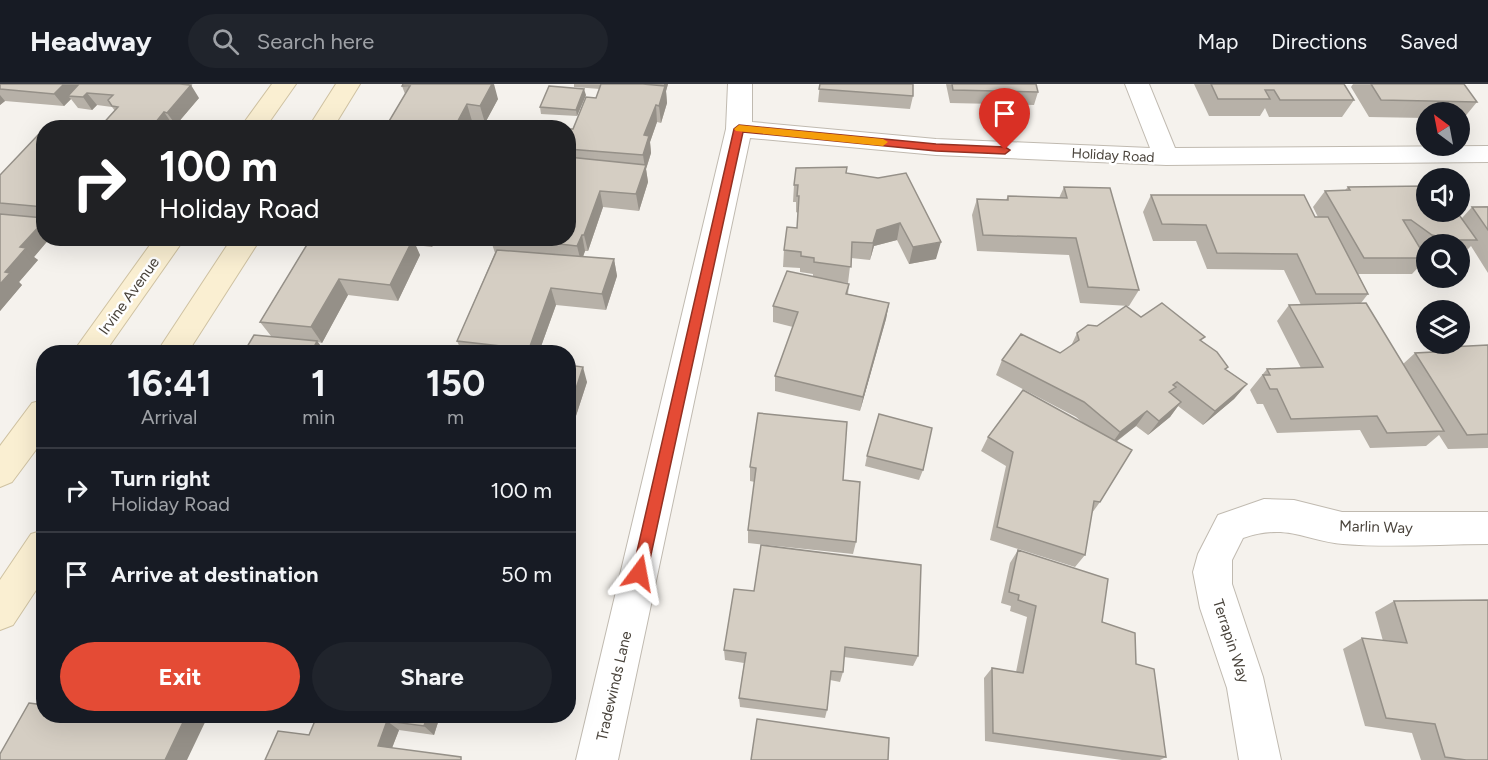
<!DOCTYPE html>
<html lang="en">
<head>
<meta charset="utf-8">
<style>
	:root { --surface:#171b24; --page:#20242c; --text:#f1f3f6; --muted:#9ea1a6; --line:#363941; --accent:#e44b35 }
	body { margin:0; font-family:Figtree,sans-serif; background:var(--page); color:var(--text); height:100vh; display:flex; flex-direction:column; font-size:22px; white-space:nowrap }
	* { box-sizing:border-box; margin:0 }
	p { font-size:20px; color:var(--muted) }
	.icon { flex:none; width:33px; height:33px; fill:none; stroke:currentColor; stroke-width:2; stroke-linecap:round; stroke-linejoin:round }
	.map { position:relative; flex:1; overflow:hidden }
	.details { position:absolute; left:36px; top:261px; width:540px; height:378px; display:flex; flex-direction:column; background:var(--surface); border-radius:24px; box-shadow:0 6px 24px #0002 }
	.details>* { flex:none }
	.top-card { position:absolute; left:36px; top:36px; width:540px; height:126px; border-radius:24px; box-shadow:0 6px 24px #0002; background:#202124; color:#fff; overflow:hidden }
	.needle { width:39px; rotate:328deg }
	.tools { position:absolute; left:1416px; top:18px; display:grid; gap:12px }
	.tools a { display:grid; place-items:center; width:54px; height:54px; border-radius:50%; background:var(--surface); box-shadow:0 6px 24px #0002; font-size:30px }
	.pin { position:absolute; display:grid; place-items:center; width:51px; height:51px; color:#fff; margin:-62px -26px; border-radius:50% 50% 50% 0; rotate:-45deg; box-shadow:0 0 6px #0007 }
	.pin .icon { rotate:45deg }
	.me { position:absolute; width:66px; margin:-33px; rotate:13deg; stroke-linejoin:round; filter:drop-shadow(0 0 4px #0008) }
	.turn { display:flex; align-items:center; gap:21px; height:126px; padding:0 24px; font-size:27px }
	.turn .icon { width:78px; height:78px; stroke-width:2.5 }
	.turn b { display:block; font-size:42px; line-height:51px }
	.eta { display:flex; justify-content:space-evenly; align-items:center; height:102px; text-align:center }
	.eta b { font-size:36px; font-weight:700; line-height:42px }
	.cta { display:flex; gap:12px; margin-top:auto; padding:12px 24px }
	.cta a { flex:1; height:69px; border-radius:36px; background:var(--accent); color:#fff; font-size:24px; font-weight:700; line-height:69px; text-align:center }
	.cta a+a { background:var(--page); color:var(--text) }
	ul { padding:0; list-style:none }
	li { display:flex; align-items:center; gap:18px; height:84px; padding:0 24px; border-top:2px solid var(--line) }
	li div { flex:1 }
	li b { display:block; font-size:22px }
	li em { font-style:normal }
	header { display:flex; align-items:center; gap:36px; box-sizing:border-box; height:84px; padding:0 30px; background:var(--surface); border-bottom:2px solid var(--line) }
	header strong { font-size:28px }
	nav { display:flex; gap:33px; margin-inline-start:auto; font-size:21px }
	.search { width:420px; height:54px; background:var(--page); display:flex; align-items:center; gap:15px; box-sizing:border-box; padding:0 21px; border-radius:33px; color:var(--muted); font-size:22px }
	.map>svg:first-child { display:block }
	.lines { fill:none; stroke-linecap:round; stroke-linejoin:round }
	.minor-casing { stroke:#c0bab0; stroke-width:2 }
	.secondary-casing { stroke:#cfc2a2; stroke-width:2 }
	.minor { fill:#fff; fill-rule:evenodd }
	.secondary { fill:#faefd2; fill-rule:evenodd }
	.wall { fill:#b7b1a8 }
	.shaded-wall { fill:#959088 }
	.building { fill:#d5cec3; stroke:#959088; stroke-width:1.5 }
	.route { fill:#e44b35; stroke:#943122; stroke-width:1.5 }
	.slow { fill:#f59e0b }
	.labels { text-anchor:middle; stroke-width:5; stroke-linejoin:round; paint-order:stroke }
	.far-street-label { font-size:14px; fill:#49433b; stroke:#fff }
	.street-label { font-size:15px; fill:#49433b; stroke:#fff }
</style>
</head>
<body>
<header>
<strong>Headway</strong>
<div class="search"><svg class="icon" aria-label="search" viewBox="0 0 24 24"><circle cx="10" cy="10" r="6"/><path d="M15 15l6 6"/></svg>Search here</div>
<nav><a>Map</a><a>Directions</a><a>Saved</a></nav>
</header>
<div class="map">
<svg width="1488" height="676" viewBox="0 0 1488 676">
	<rect width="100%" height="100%" fill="#f5f2ed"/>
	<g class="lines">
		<defs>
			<path id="minor" d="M728 0H752V38L936 55 1150 64 1125 0H1149L1175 64 1488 62V78L1166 81 936 71 750 54 618 676H576L726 45Z
				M1264 415 1294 416 1342 428H1488V460C1440 460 1391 464 1343 460 1303 456 1288 439 1243 454L1232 476V500L1263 593 1281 676H1239L1227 604 1200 524 1193 488 1198 470 1218 431Z"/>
			<path id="secondary" d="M272 0H296L265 44H240Z
				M336 0H360L333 44H308Z
				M155 154H185L105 268H73Z
				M232 154H261L188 268H157Z
				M44 316V355L12 398 0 403V362L32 319Z
				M44 446V494L13 541 0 546V496L31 450Z"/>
		</defs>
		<!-- minor casing -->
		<use href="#minor" class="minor-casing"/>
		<!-- secondary casing -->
		<use href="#secondary" class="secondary-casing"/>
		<!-- minor -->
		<use href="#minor" class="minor"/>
		<!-- secondary -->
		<use href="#secondary" class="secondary"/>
	</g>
	<!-- wall -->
	<path class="wall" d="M0 0 199 14 176 41 115 27 112 23 97 21 92 26 78 24 71 15 64 22 5 17 0 21Z
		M574 0H668L666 7 667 19 661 39 657 38 650 58 651 69 646 85 648 98 639 127 603 123 588 167H585L583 173 614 175 617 192 606 226 556 221 539 268H462L457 257 495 169 490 154H568V48L573 45 596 14 600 5 574 3Z
		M820 0 913 12 910 25 818 18Z
		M946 0H1036L1038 8 1034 21 950 19Z
		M1194 0H1344L1354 16 1342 33H1269L1265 24 1260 32H1209Z
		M1353 0H1371L1477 18 1463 35H1460V28H1426V34L1369 33 1351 3Z
		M402 2 498 15 485 39 472 37 469 44H385L405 10Z
		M586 11 577 32 541 30 540 23Z
		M44 51V154H50L34 173 38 176 19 198 22 201 0 227V91Z
		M846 89 878 94 936 175 909 180 897 156 874 162 870 176 851 174 848 199 838 198 849 200 848 210 889 219 886 235 860 327 775 307V292L793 243 773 238V222L813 192V190L800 188V184L783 183 784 166 797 144 798 129 796 128V118H793L794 101Z
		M1064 103 1139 206 1129 222 1080 219 1069 171 977 167 972 131 977 115 1006 116 1008 112 1059 114Z
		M1348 103 1462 134 1472 123 1488 122V189L1471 162 1461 172H1460V160H1426V170L1424 169 1426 173V175L1412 190H1358L1368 210 1361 219 1403 280 1415 269 1444 268 1450 263 1488 261V364L1448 365 1439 351 1426 362 1370 364 1360 346 1277 349 1263 320H1257L1250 306 1267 285 1301 284 1277 237 1289 221H1301L1284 186 1207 185 1196 157H1153L1143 128 1151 111 1318 133 1313 123 1325 107 1345 106Z
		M311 154H436L432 163 415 161 420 171 398 217 348 211 322 259 318 258 325 268H244L271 252 260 238Z
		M1141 233 1202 257 1228 283 1226 286 1247 300 1234 315 1203 341 1178 322 1170 333 1148 351 1136 342 1116 358 1100 418 1092 429 1085 471 1075 483 990 456 1006 382 981 367 988 353 1083 339 1076 333 996 291 1002 276 1060 269 1071 262 1077 249 1097 242Z
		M568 281 587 298 574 338 568 337Z
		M867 372 923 386 919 396 865 382Z
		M750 383 843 396 856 458 853 470 748 459V446L755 398 750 397Z
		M1018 466 1102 538 1136 580 1166 673 1160 676H1122L985 657 984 594 992 584 1016 588 1027 533 1010 527 1011 522 1001 519 1010 479Z
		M734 505 918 572 913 582 844 573 843 588 840 598 830 596 827 626 825 634 740 623 739 614 744 579 725 576 724 566Z
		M1394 517 1488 676H1421L1412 649 1365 642 1343 565 1362 554 1383 557 1375 528Z
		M317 632H440L434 651 399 646 392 664 309 651Z"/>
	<!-- shaded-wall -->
	<path class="shaded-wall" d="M64 0H86L68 12 71 15 64 22 54 10Z
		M492 0H494L498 15 485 39 480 22Z
		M664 0H668L666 7 667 19 661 39 659 22 664 4Z
		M191 1 199 14 176 41 167 29Z
		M584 5 586 11 577 32 576 26Z
		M87 9 97 21 92 26 83 13Z
		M0 11 5 17 0 21Z
		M467 20 472 37 469 44H454Z
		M656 21 657 38 650 58 651 69 646 85 648 98 639 127 636 110 645 84 643 71 644 51Z
		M164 28 173 41 171 44H151Z
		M600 107 603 123 588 167 584 151Z
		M44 137V154H50L34 173 38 176 19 198 22 201 0 227V200L5 188 20 163Z
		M900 139 897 156 874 162 870 176 873 159 877 146Z
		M582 151 585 167 581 178 577 162Z
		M429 154H436L432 163Z
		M413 155 420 171 398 217 390 201Z
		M941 158 936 175 909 180 913 163Z
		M614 175 617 192 606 226 602 210Z
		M339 195 348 211 322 259 311 243Z
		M551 204 556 221 539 268H530L529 265Z
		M889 219 886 235 860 327 863 313Z
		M317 257 325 268 312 267Z
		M583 283 587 298 574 338 570 323Z
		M1247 300 1234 315 1203 341 1215 327Z
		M1181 318 1170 333 1148 351 1159 337Z
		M1147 327 1136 342 1110 362 1120 348Z
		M186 632H208L187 676H165Z
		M427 632H440L434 651 424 642Z
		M387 637 399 646 390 669 378 662Z"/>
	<!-- building -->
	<path class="building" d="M0 0H64L54 10 0 5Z
		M79 0H180L191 1 167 29 164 28 151 44H99L118 23 112 22 108 16 113 11 87 9 83 13 68 12Z
		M403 0H492L480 22 467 20 454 44H385L410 2H402Z
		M601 0H643L665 2 659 22 656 21 644 51 649 52 643 71 568 65V48L569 45H573L586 13 596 14Z
		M820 0H913V12L819 5Z
		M952 0H1036L1038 8 953 6Z
		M1211 0H1344L1354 16H1280L1274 6H1265L1270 15H1218Z
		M1371 0H1464L1477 18 1381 16Z
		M549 2 584 5 576 26 540 23Z
		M38 51H44V123L0 119V91Z
		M568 73 646 81 636 110 600 107 584 151H582L577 162 505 154H568Z
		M847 83 846 89 878 94 906 89 941 158 913 163 900 139 877 146 873 159 852 158 851 183 814 178V174L801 172V168L784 166 787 143 797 144 799 112H797L798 101H794L796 84Z
		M1426 102V128H1457L1477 156H1455L1432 151 1411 136H1403L1426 174H1364L1325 107 1350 106 1348 103Z
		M1064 103 1110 104 1139 206 1088 203 1076 154 983 151 977 115 1008 116V112L1067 114Z
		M1151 111H1304L1315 133H1328L1368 210H1316L1297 170 1217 169 1206 141 1162 140Z
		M1472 123H1488V146Z
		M0 130 44 134V137L20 163 26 164 5 188 10 189 0 200Z
		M311 154H407L413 155 390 201 339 195 311 243 260 238Z
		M497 166 614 175 602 210 551 204 529 265 457 257Z
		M787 187 849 200 846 210 889 219 863 313 775 292 798 228 773 222Z
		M1162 219 1205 253 1200 256 1217 268 1228 283 1225 285 1247 300 1215 327 1177 298 1173 301 1176 303 1169 308 1181 318 1159 337 1147 327 1120 348 1084 318 1002 276 1021 250 1060 269 1079 256 1077 249 1088 241 1097 242 1126 222 1141 233Z
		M1366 219 1444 347 1387 349 1377 332 1291 335 1277 305H1270L1263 291H1270L1267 285 1323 283 1289 221Z
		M254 251 317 257 312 267 329 268H244Z
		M1488 261V350L1467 351 1415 269 1453 267 1450 263Z
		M568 281 583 283 570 323H568Z
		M1023 306 1132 366 1100 418 1094 417 1085 471 997 443 1013 368 988 353Z
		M758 329 847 338 843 396 860 398 856 458 748 446 756 384 750 383Z
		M879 330 932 344 923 386 867 372Z
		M761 461 921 481 918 572 845 563 843 588 831 587 827 626 739 614 746 569 724 566 734 505 754 507Z
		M1018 466 1108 495 1102 538 1135 549 1136 580 1154 585 1166 673 993 649 992 584 1023 589 1036 522 1018 516 1019 511 1009 508Z
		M1488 516V676H1466L1445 673 1435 640 1386 634 1362 554 1407 559 1394 517Z
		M29 619 44 621V632H186L165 676H0V670Z
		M317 632H427L424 642 387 637 378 662 461 673V676H265L278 647 309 651Z
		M757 635 889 654 888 676H751Z"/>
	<!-- route -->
	<path class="route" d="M739 41 936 60 1005 63 1010 66 1005 70 936 67 743 48 647 489 645 494 639 496 634 494 632 489 734 45Z"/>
	<!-- slow -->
	<path class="slow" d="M739 41 883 55 888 58 883 62 736 47 734 45Z"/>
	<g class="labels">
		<!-- far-street labels -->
		<g class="far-street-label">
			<text transform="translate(1113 71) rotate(3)" y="5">Holiday Road</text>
		</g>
		<!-- street labels -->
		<g class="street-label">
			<text transform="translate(129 212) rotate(-54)" y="5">Irvine Avenue</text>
			<text transform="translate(1376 443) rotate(2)" y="5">Marlin Way</text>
			<text transform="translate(1231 557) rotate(72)" y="5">Terrapin Way</text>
			<text transform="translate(614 602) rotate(-77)" y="5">Tradewinds Lane</text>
		</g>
	</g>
</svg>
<div class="tools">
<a><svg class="needle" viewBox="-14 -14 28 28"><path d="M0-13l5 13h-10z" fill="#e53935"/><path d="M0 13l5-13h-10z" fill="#9ea1a6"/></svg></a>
<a><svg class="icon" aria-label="sound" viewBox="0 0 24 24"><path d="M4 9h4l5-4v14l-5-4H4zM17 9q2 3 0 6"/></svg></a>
<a><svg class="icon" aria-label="search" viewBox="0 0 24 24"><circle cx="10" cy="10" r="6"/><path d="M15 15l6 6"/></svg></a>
<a><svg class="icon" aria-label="layers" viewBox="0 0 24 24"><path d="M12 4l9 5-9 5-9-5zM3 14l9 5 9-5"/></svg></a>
</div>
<div class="pin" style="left:1005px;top:66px;background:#d93025"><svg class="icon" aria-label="arrive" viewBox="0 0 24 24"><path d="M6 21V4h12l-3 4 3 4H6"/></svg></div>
<svg class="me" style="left:639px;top:489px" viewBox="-20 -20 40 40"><path d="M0-17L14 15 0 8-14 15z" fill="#e44b35" stroke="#fff" stroke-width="4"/></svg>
<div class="top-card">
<div class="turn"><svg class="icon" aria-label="right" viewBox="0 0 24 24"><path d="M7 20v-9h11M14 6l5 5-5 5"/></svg><div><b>100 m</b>Holiday Road</div></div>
</div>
<section class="details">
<div class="eta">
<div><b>16:41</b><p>Arrival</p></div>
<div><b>1</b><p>min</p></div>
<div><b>150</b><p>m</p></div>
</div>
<ul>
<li><svg class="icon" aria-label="right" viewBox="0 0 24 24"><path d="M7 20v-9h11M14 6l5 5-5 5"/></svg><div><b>Turn right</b><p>Holiday Road</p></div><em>100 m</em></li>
<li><svg class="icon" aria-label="arrive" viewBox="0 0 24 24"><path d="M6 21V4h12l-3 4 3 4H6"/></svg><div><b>Arrive at destination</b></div><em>50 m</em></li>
</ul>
<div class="cta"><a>Exit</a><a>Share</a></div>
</section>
</div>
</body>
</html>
